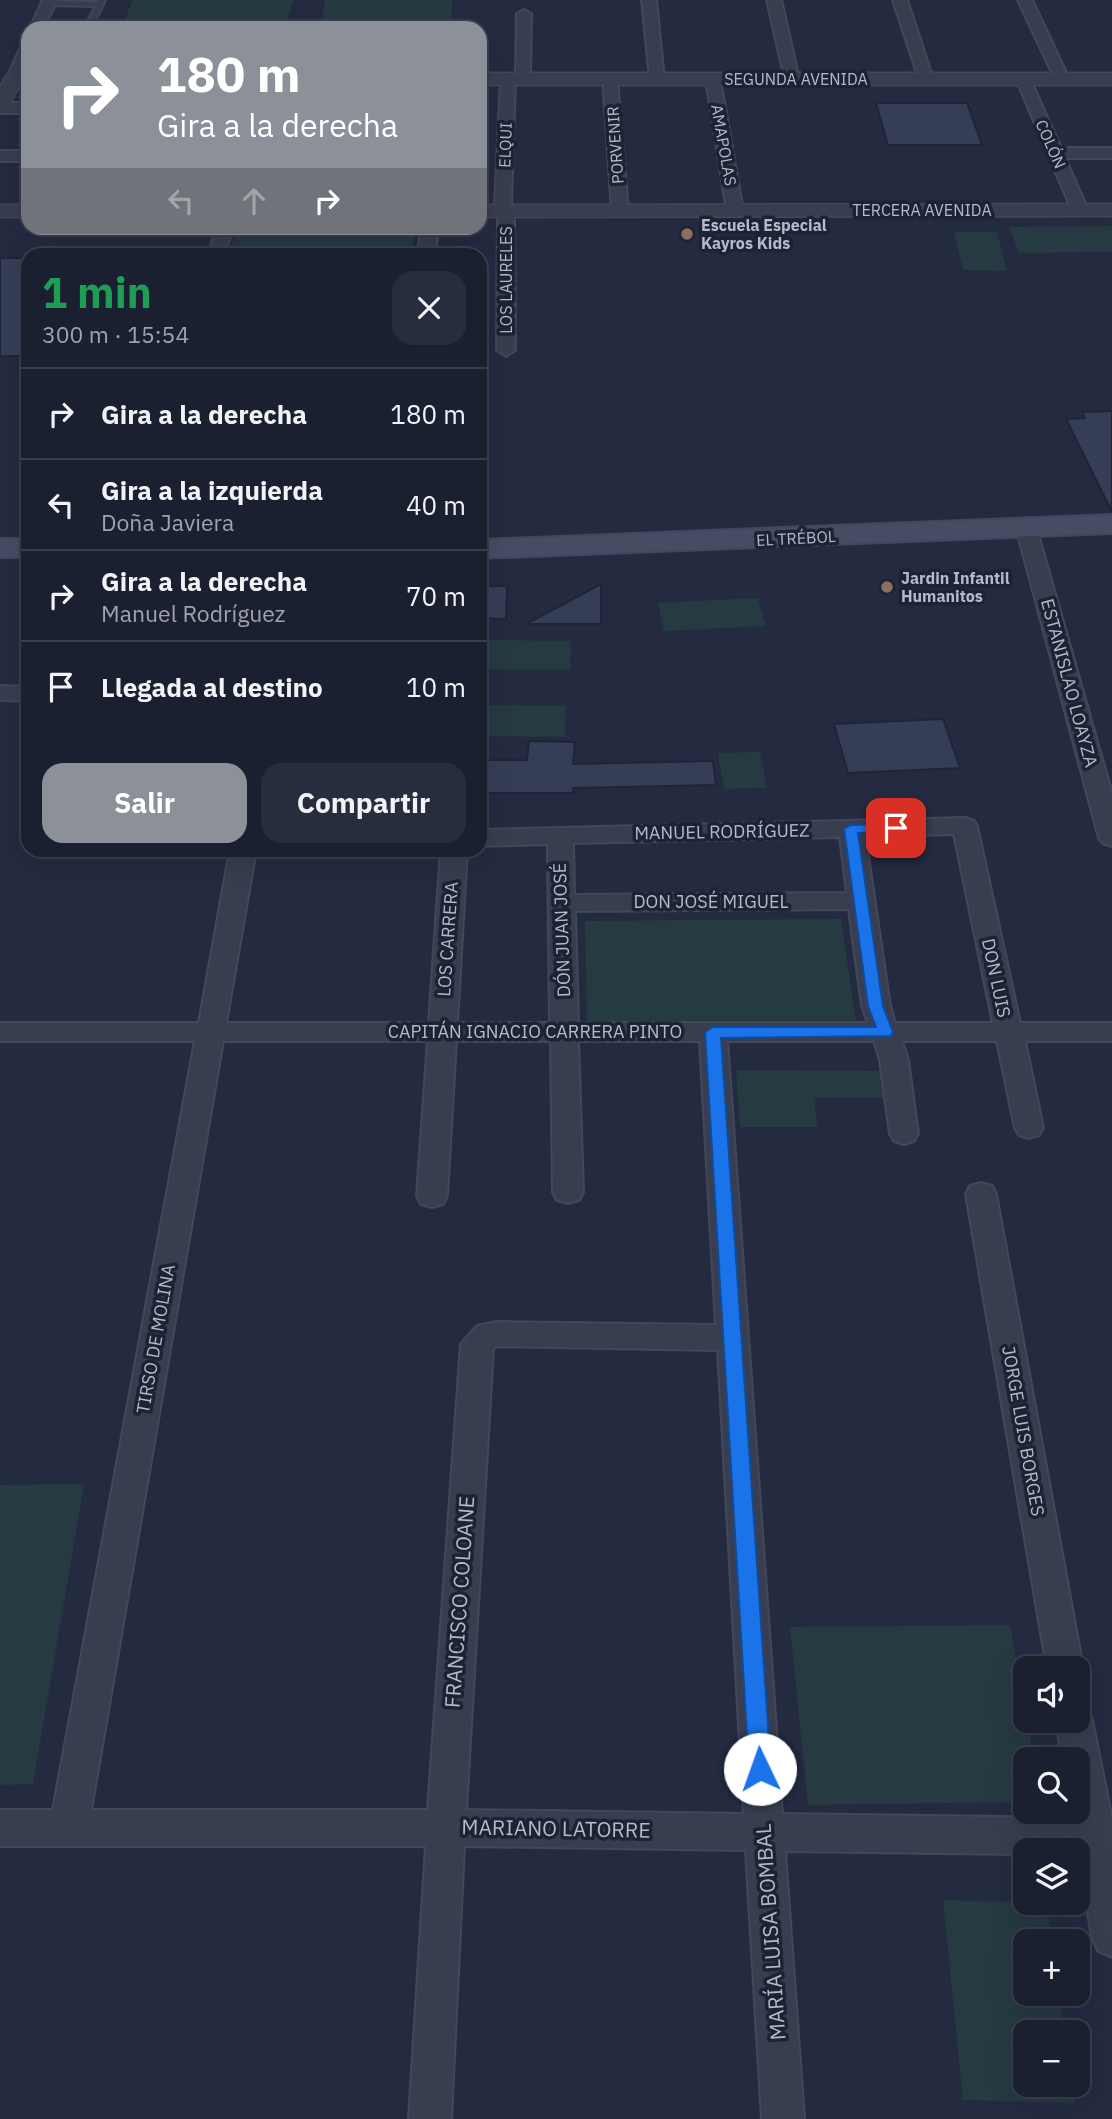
<!DOCTYPE html>
<html lang="es">
<head>
<meta charset="utf-8">
<style>
	:root { --surface:#1b2031; --page:#282d3d; --text:#f1f3f6; --muted:#a0a3ab; --line:#393e4d; --accent:#8c9099 }
	body { margin:0; font-family:"IBM Plex Sans",sans-serif; background:var(--page); color:var(--text); height:100vh; display:flex; flex-direction:column; font-size:26px; white-space:nowrap }
	* { box-sizing:border-box; margin:0 }
	p { font-size:23px; color:var(--muted) }
	.icon { flex:none; width:38px; height:38px; fill:none; stroke:currentColor; stroke-width:2; stroke-linecap:round; stroke-linejoin:round }
	.map { position:relative; flex:1; overflow:hidden }
	.sheet { position:absolute; left:21px; top:248px; width:466px; height:609px; display:flex; flex-direction:column; background:var(--surface); border-radius:21px; box-shadow:0 7px 28px #0002,0 0 0 2px var(--line) }
	.sheet>* { flex:none }
	.guide { position:absolute; left:21px; top:21px; width:466px; height:214px; border-radius:21px; box-shadow:0 7px 28px #0002,0 0 0 2px var(--line); background:#8c9099; color:#fff; overflow:hidden }
	.controls { position:absolute; left:1013px; top:1656px; display:grid; gap:14px }
	.controls a { display:grid; place-items:center; width:77px; height:77px; border-radius:14px; background:var(--surface); box-shadow:0 7px 28px #0002,0 0 0 2px var(--line); font-size:35px }
	.pin { position:absolute; display:grid; place-items:center; width:60px; height:60px; color:#fff; margin:-30px; border-radius:14px; box-shadow:0 4px 10px #0006 }
	.me { position:absolute; width:77px; margin:-38px; rotate:357deg; stroke-linejoin:round; filter:drop-shadow(0 0 5px #0008) }
	.turn { display:flex; align-items:center; gap:24px; height:147px; padding:0 21px; font-size:32px }
	.turn .icon { width:91px; height:91px; stroke-width:2.5 }
	.turn b { display:block; font-size:49px; line-height:60px }
	.lanes { display:flex; align-items:center; height:66px; padding:0 21px; background:#0003; justify-content:center; gap:35px; direction:ltr }
	.lanes .off { opacity:.35 }
	.round { display:grid; place-items:center; flex:none; width:74px; height:74px; border-radius:21px; background:var(--page) }
	.headline { display:flex; align-items:center; justify-content:space-between; height:119px; padding:0 21px }
	h1 { font-size:42px; font-weight:700; line-height:52px; color:#1e9e55 }
	.action { display:flex; gap:14px; margin-top:auto; padding:14px 21px }
	.action a { flex:1; height:80px; border-radius:21px; background:var(--accent); color:#fff; font-size:28px; font-weight:700; line-height:80px; text-align:center }
	.action a+a { background:var(--page); color:var(--text) }
	ul { padding:0; list-style:none }
	li { display:flex; align-items:center; gap:21px; height:91px; padding:0 21px; border-top:2px solid var(--line) }
	li div { flex:1 }
	li b { display:block; font-size:26px }
	li em { font-style:normal }
	.map>svg:first-child { display:block }
	.green { fill:#263a42 }
	.building { fill:#363e57; stroke:#1f2537; stroke-width:2 }
	.lines { fill:none; stroke-linecap:round; stroke-linejoin:round }
	.service-casing { stroke:#424759; stroke-width:4 }
	.minor-casing { stroke:#424759; stroke-width:4 }
	.tertiary-casing { stroke:#424759; stroke-width:3 }
	.secondary-casing { stroke:#424759; stroke-width:4 }
	.service { fill:#383e50; fill-rule:evenodd }
	.minor { fill:#383e50; fill-rule:evenodd }
	.tertiary { fill:#383e50; fill-rule:evenodd }
	.secondary { fill:#464c64; fill-rule:evenodd }
	.route { fill:#1a73e8; stroke:#114b97; stroke-width:2 }
	.education-dot { fill:#8d6e63; stroke:#1d2335; stroke-width:2.5 }
	.labels { text-anchor:middle; stroke-width:7; stroke-linejoin:round; paint-order:stroke }
	.far-street-label { font-size:16px; fill:#b5b9cb; stroke:#1d2335 }
	.far-poi-label { font-size:16px; font-weight:bold; fill:#b5b9cb; stroke:#1d2335; text-anchor:start }
	.street-label { font-size:18px; fill:#b5b9cb; stroke:#1d2335 }
	.near-street-label { font-size:21px; fill:#b5b9cb; stroke:#1d2335 }
</style>
</head>
<body>
<div class="map">
<svg width="1112" height="2119" viewBox="0 0 1112 2119">
	<rect width="100%" height="100%" fill="#242b41"/>
	<!-- green -->
	<path class="green" d="M133 0H293L285 28H121Z
		M325 0H452L451 28H321Z
		M1112 226V252L1019 253 1009 227Z
		M236 228H416L411 255H229Z
		M954 232H997L1007 271 963 270Z
		M758 598 766 626 664 631 658 603Z
		M480 640 571 641 570 670 480 669Z
		M480 705 566 706 565 737 480 736Z
		M760 752 767 788 724 789 718 753Z
		M841 919 856 1022 587 1024 585 921Z
		M736 1070 883 1071 886 1098H814L817 1127H740Z
		M84 1484 33 1784 0 1785V1485Z
		M1010 1625 1034 1759H1026L1025 1802 808 1805 790 1627Z
		M943 1900 1046 1903 1052 1941H1026V1993H1059L1064 2032H1026V2084H1071L1074 2103 963 2100Z"/>
	<!-- building -->
	<path class="building" d="M876 103H967L982 145H888Z
		M0 258H28V356H0Z
		M1112 411V512L1066 419 1085 418 1082 412Z
		M601 584V624H526Z
		M480 586H507L506 619 480 618Z
		M943 719 960 768 848 773 834 724Z
		M529 741 575 742 573 764 713 761 716 785 573 788V793H480V760H527Z"/>
	<g class="lines">
		<defs>
			<path id="service" d="M99 0H105L92 28H84L96 6 49 5 46 3 49 1 98 2Z"/>
			<path id="minor" d="M43 0H57L44 28H30Z
				M642 0H656L664 79 657 83 650 79Z
				M767 0H781L799 79 797 82H787L785 79Z
				M893 0H907L933 79 931 82 926 83 919 79Z
				M1018 0H1032L1069 79 1067 82 1062 83 1055 79Z
				M524 10 531 14 530 79 523 83 516 79 517 14Z
				M28 43C28 59 27 69 18 83H8L6 80 21 47Z
				M508 75 515 79 511 203 514 217 515 350 506 356 497 350 498 217 495 203 501 79Z
				M610 75 617 79 628 211 620 216 612 211 603 79Z
				M713 75 720 79 743 211 735 216 727 211 706 79Z
				M1023 75 1030 79 1061 148H1112V158H1065L1088 210 1086 214H1074L1072 210 1016 79Z
				M0 103H28V113H0Z
				M0 151H28V161H0Z
				M216 228H232L225 256H208Z
				M422 228H438L435 256H417Z
				M1026 521 1036 527 1112 794V846L1103 843 1099 838 1016 527Z
				M0 686 28 687V701L0 700Z
				M965 818 974 821 977 826 1020 1023H1112V1041H1025L1043 1128 1039 1135 1029 1138 1019 1135 1015 1128 997 1041H902L908 1060 918 1134 914 1141 904 1144 894 1141 890 1134 880 1060 874 1041H727L782 1814 1072 1818 1071 1811H1078V1759H1062L1056 1720H1078V1705L1087 1708 1092 1720 1112 1819V1957L1098 1951 1092 1937 1078 1850H1026V1854L785 1851 804 2119H762L746 1850 464 1846 451 2119H409L426 1846H0V1810H53L195 1041H0V1023H199L230 850H256L226 1023H429L441 850H467L457 1023H550L548 844 480 846V830ZM954 834 993 1023H895L890 1006 865 836ZM840 837 847 893 574 895 573 843ZM849 909 862 1006 868 1023H578L575 911ZM223 1041H428L417 1196 421 1204 432 1207 443 1204 447 1196 456 1041H551L553 1192 557 1200 568 1203 579 1200 583 1192 578 1041H700L716 1325 497 1322 477 1326 461 1344 428 1810H91ZM497 1346 718 1350 744 1814 466 1810 493 1349Z
				M981 1183 992 1186 996 1194 1083 1668 1078 1679V1668H1047L966 1194 970 1186Z"/>
			<path id="tertiary" d="M480 73H1112V85H480Z
				M13 74 22 80 7 110 0 112V87L6 76Z
				M1112 204V216L480 217V205Z
				M0 205H28V217H0Z"/>
			<path id="secondary" d="M1112 515V533L480 558V540Z
				M0 539H28V557H0Z"/>
		</defs>
		<!-- service casing -->
		<use href="#service" class="service-casing"/>
		<!-- minor casing -->
		<use href="#minor" class="minor-casing"/>
		<!-- tertiary casing -->
		<use href="#tertiary" class="tertiary-casing"/>
		<!-- secondary casing -->
		<use href="#secondary" class="secondary-casing"/>
		<!-- service -->
		<use href="#service" class="service"/>
		<!-- minor -->
		<use href="#minor" class="minor"/>
		<!-- tertiary -->
		<use href="#tertiary" class="tertiary"/>
		<!-- secondary -->
		<use href="#secondary" class="secondary"/>
	</g>
	<!-- route -->
	<path class="route" d="M896 824 903 828 901 831 858 833 883 1006 893 1032 891 1036 721 1038 771 1769 768 1776 760 1779 752 1776 749 1769 705 1032 713 1027H876L868 1006 844 829 851 825Z"/>
	<!-- markers -->
	<g class="education-dot">
		<circle cx="687" cy="234" r="7"/>
		<circle cx="887" cy="587" r="7"/>
	</g>
	<g class="labels">
		<!-- far-street labels -->
		<g class="far-street-label">
			<text x="796" y="85">SEGUNDA AVENIDA</text>
			<text transform="translate(1051 144) rotate(66)" y="6">COLÓN</text>
			<text transform="translate(505 145) rotate(-88)" y="6">ELQUI</text>
			<text transform="translate(615 145) rotate(-94)" y="6">PORVENIR</text>
			<text transform="translate(724 145) rotate(80)" y="6">AMAPOLAS</text>
			<text x="922" y="216">TERCERA AVENIDA</text>
			<text transform="translate(506 280) rotate(-90)" y="6">LOS LAURELES</text>
			<text transform="translate(796 538) rotate(-3)" y="6">EL TRÉBOL</text>
		</g>
		<!-- far-poi labels -->
		<g class="far-poi-label">
			<text x="701" y="231">Escuela Especial<tspan x="701" dy="18">Kayros Kids</tspan></text>
			<text x="901" y="584">Jardin Infantil<tspan x="901" dy="18">Humanitos</tspan></text>
		</g>
		<!-- street labels -->
		<g class="street-label">
			<text transform="translate(1069 683) rotate(75)" y="6">ESTANISLAO LOAYZA</text>
			<text transform="translate(722 832) rotate(-1)" y="6">MANUEL RODRÍGUEZ</text>
			<text x="711" y="908">DON JOSÉ MIGUEL</text>
			<text transform="translate(562 930) rotate(-92)" y="6">DÓN JUAN JOSÉ</text>
			<text transform="translate(448 939) rotate(-86)" y="6">LOS CARRERA</text>
			<text transform="translate(996 978) rotate(78)" y="6">DON LUIS</text>
			<text x="535" y="1038">CAPITÁN IGNACIO CARRERA PINTO</text>
			<text transform="translate(156 1339) rotate(-80)" y="6">TIRSO DE MOLINA</text>
			<text transform="translate(1023 1431) rotate(80)" y="6">JORGE LUIS BORGES</text>
		</g>
		<!-- near-street labels -->
		<g class="near-street-label">
			<text transform="translate(460 1602) rotate(-86)" y="7">FRANCISCO COLOANE</text>
			<text transform="translate(556 1829) rotate(1)" y="7">MARIANO LATORRE</text>
			<text transform="translate(771 1932) rotate(-94)" y="7">MARÍA LUISA BOMBAL</text>
		</g>
	</g>
</svg>
<div class="controls">
<a><svg class="icon" aria-label="sound" viewBox="0 0 24 24"><path d="M4 9h4l5-4v14l-5-4H4zM17 9q2 3 0 6"/></svg></a>
<a><svg class="icon" aria-label="search" viewBox="0 0 24 24"><circle cx="10" cy="10" r="6"/><path d="M15 15l6 6"/></svg></a>
<a><svg class="icon" aria-label="layers" viewBox="0 0 24 24"><path d="M12 4l9 5-9 5-9-5zM3 14l9 5 9-5"/></svg></a>
<a>+</a>
<a>−</a>
</div>
<div class="pin" style="left:896px;top:828px;background:#d93025"><svg class="icon" aria-label="arrive" viewBox="0 0 24 24"><path d="M6 21V4h12l-3 4 3 4H6"/></svg></div>
<svg class="me" style="left:760px;top:1769px" viewBox="-20 -20 40 40"><circle r="19" fill="#fff"/><path d="M0-13L10 11 0 6-10 11z" fill="#1a73e8"/></svg>
<div class="guide">
<div class="turn"><svg class="icon" aria-label="right" viewBox="0 0 24 24"><path d="M7 20v-9h11M14 6l5 5-5 5"/></svg><div><b>180 m</b>Gira a la derecha</div></div>
<div class="lanes"><svg class="icon off" aria-label="left" viewBox="0 0 24 24"><path d="M17 20v-9H6M10 6l-5 5 5 5"/></svg><svg class="icon off" aria-label="ahead" viewBox="0 0 24 24"><path d="M12 20V5M6 11l6-6 6 6"/></svg><svg class="icon" aria-label="right" viewBox="0 0 24 24"><path d="M7 20v-9h11M14 6l5 5-5 5"/></svg></div>
</div>
<section class="sheet">
<div class="headline"><div><h1>1 min</h1><p>300 m · 15:54</p></div><a class="round"><svg class="icon" aria-label="close" viewBox="0 0 24 24"><path d="M6 6l12 12M18 6L6 18"/></svg></a></div>
<ul>
<li><svg class="icon" aria-label="right" viewBox="0 0 24 24"><path d="M7 20v-9h11M14 6l5 5-5 5"/></svg><div><b>Gira a la derecha</b></div><em>180 m</em></li>
<li><svg class="icon" aria-label="left" viewBox="0 0 24 24"><path d="M17 20v-9H6M10 6l-5 5 5 5"/></svg><div><b>Gira a la izquierda</b><p>Doña Javiera</p></div><em>40 m</em></li>
<li><svg class="icon" aria-label="right" viewBox="0 0 24 24"><path d="M7 20v-9h11M14 6l5 5-5 5"/></svg><div><b>Gira a la derecha</b><p>Manuel Rodríguez</p></div><em>70 m</em></li>
<li><svg class="icon" aria-label="arrive" viewBox="0 0 24 24"><path d="M6 21V4h12l-3 4 3 4H6"/></svg><div><b>Llegada al destino</b></div><em>10 m</em></li>
</ul>
<div class="action"><a>Salir</a><a>Compartir</a></div>
</section>
</div>
</body>
</html>
